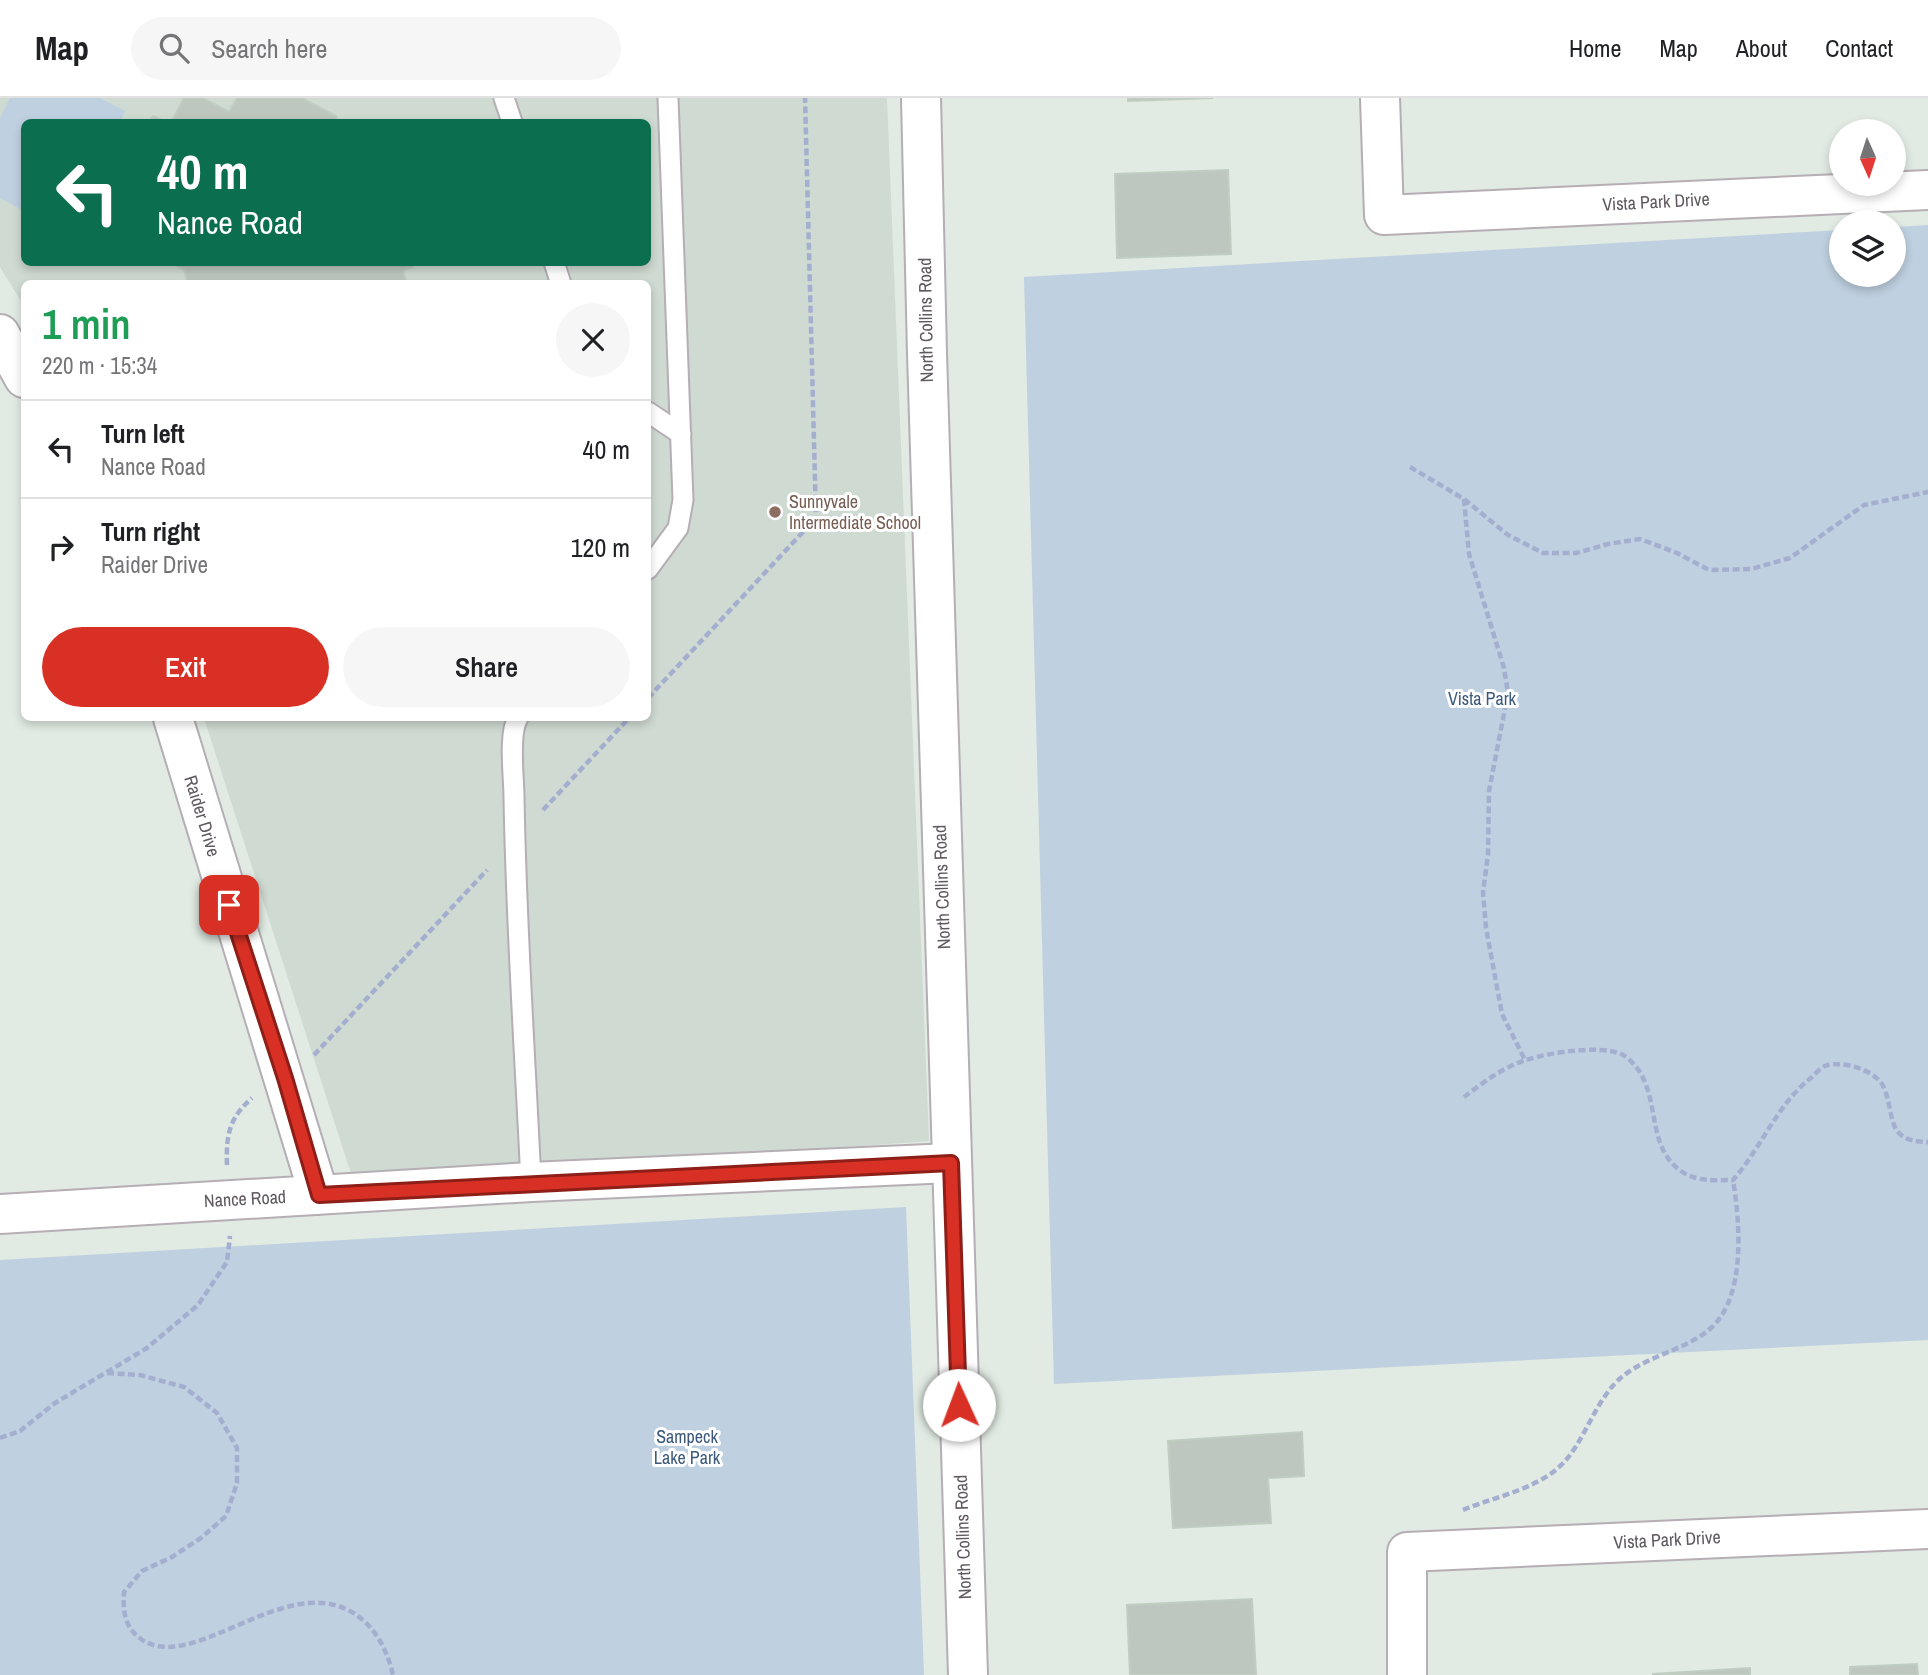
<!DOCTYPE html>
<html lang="en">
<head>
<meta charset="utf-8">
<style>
	:root { --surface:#fff; --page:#f6f6f6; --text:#202124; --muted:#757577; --line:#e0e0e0; --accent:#d93025 }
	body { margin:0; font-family:"Archivo Narrow",sans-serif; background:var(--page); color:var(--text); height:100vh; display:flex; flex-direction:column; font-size:26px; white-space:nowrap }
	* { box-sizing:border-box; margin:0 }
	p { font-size:23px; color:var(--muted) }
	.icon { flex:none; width:38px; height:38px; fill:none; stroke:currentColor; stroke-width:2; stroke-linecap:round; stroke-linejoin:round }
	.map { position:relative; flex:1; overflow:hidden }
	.panel { position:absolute; left:21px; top:182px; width:630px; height:441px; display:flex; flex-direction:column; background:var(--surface); border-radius:10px; box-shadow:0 4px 10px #0003 }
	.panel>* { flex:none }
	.banner { position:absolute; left:21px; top:21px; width:630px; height:147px; border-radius:10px; box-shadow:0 4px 10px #0003; background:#0b6e4f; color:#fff; overflow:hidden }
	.needle { width:46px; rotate:177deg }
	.fabs { position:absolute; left:1829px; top:21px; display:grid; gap:14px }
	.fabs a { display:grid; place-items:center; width:77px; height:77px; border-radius:50%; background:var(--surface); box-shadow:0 4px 10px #0003; font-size:35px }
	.pin { position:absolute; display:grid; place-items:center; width:60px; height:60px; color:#fff; margin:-30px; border-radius:14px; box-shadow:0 4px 10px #0006 }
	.me { position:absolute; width:77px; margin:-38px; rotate:358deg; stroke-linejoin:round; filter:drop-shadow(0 0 5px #0008) }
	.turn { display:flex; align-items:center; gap:24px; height:147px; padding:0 21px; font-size:32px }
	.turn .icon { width:91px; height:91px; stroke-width:2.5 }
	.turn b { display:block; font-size:49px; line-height:60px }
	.round { display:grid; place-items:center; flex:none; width:74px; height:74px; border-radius:37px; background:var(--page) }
	.summary { display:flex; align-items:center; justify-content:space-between; height:119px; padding:0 21px }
	h1 { font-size:42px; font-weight:600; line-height:52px; color:#1e9e55 }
	.cta { display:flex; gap:14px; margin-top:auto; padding:14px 21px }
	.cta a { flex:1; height:80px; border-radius:42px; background:var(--accent); color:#fff; font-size:28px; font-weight:600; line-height:80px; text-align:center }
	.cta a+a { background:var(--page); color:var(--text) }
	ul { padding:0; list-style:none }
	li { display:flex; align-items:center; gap:21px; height:98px; padding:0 21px; border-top:2px solid var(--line) }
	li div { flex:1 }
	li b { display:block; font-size:26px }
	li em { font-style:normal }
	header { display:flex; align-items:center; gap:42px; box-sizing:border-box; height:98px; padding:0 35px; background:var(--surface); border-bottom:2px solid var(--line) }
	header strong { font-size:33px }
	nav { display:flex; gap:38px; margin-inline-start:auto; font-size:24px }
	.search { width:490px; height:63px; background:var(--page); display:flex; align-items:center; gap:18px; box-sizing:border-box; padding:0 24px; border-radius:38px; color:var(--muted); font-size:26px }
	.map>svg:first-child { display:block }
	.education { fill:#cfdad2; fill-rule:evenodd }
	.green { fill:#bfd0e0 }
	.building { fill:#bdc6bf; stroke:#c0cec2; stroke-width:2 }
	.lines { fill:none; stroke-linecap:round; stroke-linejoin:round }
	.service-casing { stroke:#b5aeb4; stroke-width:23 }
	.minor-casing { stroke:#b5aeb4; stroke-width:42 }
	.tertiary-casing { stroke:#b5aeb4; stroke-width:42 }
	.path { stroke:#a4afd0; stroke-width:4.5; stroke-dasharray:7 3.5; stroke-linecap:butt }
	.service { stroke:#fff; stroke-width:19 }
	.minor { stroke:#fff; stroke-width:38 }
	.tertiary { stroke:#fff; stroke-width:38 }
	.route-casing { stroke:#8d1f18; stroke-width:18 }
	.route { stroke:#d93025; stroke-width:12 }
	.education-dot { fill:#8d6e63; stroke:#fff; stroke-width:2.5 }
	.labels { text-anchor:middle; stroke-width:6; stroke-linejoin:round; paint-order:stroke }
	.street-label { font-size:18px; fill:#605960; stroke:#fff }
	.education-label { font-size:18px; fill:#785e54; stroke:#fff; text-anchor:start }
	.park-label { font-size:18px; fill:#3d5a7c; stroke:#fff }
</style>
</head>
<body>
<header>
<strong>Map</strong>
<div class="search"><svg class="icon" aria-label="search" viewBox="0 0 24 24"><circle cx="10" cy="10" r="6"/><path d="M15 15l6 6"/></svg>Search here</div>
<nav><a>Home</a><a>Map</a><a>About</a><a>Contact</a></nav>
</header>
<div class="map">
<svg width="1928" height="1577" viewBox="0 0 1928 1577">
	<rect width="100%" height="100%" fill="#e1eae3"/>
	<!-- education -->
	<path class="education" d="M0 0H887L929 1043 354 1085 204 620H648V186H24V208L0 169ZM24 24H648V164H24Z"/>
	<!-- green -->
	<path class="green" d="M10 0H100L125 13 120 24H24V113L0 100V20Z
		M1928 127V1242L1054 1286 1024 179 1841 132V177H1894V129Z
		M906 1109 924 1577H0V1162Z"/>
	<!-- building -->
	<path class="building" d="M184 0H203L229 14 237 0H302L336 18 338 24H171Z
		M1128 0H1213L1128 3Z
		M153 18 166 24H149Z
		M1228 72 1231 156 1117 160 1115 76Z
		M170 164H412L413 169 403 173 407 186H188L184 172Z
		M1302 1334 1304 1378 1268 1380 1271 1425 1173 1430 1168 1343Z
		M1252 1501 1256 1577H1130L1127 1507Z
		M1917 1566 1918 1577H1850V1569Z
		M1750 1570V1577H1653V1576Z"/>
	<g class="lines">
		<defs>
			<path id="service" d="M504 0 512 24
				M554 164 561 186
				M648 314 681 336
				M648 471 678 430 683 402 668 0
				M518 620C508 635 514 680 514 699 516 827 525 956 531 1084"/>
			<path id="minor" d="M1380 0 1384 117 1928 92
				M0 236 24 280
				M173 620 319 1097
				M0 1116 531 1084 951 1065
				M1407 1577V1454L1928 1431"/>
			<path id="tertiary" d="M921 0 927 255 968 1577"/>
		</defs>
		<!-- service casing -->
		<use href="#service" class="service-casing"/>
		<!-- minor casing -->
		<use href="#minor" class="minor-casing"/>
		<!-- tertiary casing -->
		<use href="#tertiary" class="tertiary-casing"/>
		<!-- path -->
		<path class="path" d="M1410 369 1464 401 1508 437 1543 455H1576L1608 446 1640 441 1677 455 1709 472 1751 471 1790 460 1864 407 1928 394
			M1464 401 1469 456 1504 570 1508 595 1489 693 1488 757 1483 794 1486 830 1502 916 1525 962
			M648 600 816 420 805 0
			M543 712 629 620
			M314 957 487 772
			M1464 999C1479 988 1495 975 1513 967 1535 956 1601 945 1623 957 1629 960 1638 970 1641 976 1659 1007 1648 1050 1681 1073 1696 1084 1716 1082 1733 1082 1762 1049 1777 1006 1812 979 1815 976 1820 970 1825 968 1841 962 1874 971 1883 988 1896 1014 1883 1044 1928 1044
			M227 1067C226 1037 229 1020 252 1000
			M107 1275 140 1277 184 1289 217 1315 237 1350V1385L226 1418 201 1440 172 1459 142 1473 124 1494C123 1513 124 1529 141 1541 192 1577 282 1476 350 1513 374 1526 387 1551 393 1577
			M0 1340 20 1333 55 1305 147 1250 198 1207 227 1164 230 1138
			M1463 1412C1499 1397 1546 1390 1570 1357 1588 1333 1599 1297 1623 1278 1649 1257 1689 1251 1712 1229 1746 1197 1740 1124 1733 1082"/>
		<!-- service -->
		<use href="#service" class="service"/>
		<!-- minor -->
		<use href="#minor" class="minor"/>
		<!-- tertiary -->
		<use href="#tertiary" class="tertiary"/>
	</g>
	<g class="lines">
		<defs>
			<path id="route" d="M229 807 285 980 319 1097 951 1065 959 1307"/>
		</defs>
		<!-- route casing -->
		<use href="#route" class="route-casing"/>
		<!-- route -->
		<use href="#route" class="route"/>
	</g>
	<!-- markers -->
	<circle class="education-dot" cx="775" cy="414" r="7"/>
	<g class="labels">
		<!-- street labels -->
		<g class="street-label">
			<text transform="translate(1656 104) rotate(-3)" y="6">Vista Park Drive</text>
			<text transform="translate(926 222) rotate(-91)" y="6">North Collins Road</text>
			<text transform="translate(202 718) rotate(73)" y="6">Raider Drive</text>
			<text transform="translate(942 789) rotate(-92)" y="6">North Collins Road</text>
			<text transform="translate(245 1101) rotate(-3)" y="6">Nance Road</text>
			<text transform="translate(963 1439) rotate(-92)" y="6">North Collins Road</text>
			<text transform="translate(1667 1442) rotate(-3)" y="6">Vista Park Drive</text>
		</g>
		<!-- education labels -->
		<g class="education-label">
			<text x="789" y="410">Sunnyvale<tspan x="789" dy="21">Intermediate School</tspan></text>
		</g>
		<!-- park labels -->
		<g class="park-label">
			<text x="1482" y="607">Vista Park</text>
			<text x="687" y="1345">Sampeck<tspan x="687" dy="21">Lake Park</tspan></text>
		</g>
	</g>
</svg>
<div class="fabs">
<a><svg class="needle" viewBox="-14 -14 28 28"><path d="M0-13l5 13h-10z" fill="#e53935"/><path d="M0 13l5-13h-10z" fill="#757577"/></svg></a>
<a><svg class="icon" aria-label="layers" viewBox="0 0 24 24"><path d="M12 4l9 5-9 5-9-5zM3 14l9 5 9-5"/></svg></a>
</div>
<div class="pin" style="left:229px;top:807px;background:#d93025"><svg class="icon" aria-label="arrive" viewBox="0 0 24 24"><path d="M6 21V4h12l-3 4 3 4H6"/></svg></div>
<svg class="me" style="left:959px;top:1307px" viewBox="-20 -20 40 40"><circle r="19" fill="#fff"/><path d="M0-13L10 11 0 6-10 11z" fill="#d93025"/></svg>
<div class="banner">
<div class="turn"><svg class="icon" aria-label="left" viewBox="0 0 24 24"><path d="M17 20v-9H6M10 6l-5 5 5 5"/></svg><div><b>40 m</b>Nance Road</div></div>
</div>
<section class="panel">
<div class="summary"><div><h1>1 min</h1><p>220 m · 15:34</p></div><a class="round"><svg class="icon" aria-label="close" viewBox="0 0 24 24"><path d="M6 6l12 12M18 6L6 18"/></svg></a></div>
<ul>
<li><svg class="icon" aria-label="left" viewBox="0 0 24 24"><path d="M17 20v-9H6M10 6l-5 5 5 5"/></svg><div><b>Turn left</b><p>Nance Road</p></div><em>40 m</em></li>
<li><svg class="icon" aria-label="right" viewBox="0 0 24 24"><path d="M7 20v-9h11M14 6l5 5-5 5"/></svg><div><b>Turn right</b><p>Raider Drive</p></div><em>120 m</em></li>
</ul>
<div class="cta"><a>Exit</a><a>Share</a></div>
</section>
</div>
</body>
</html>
